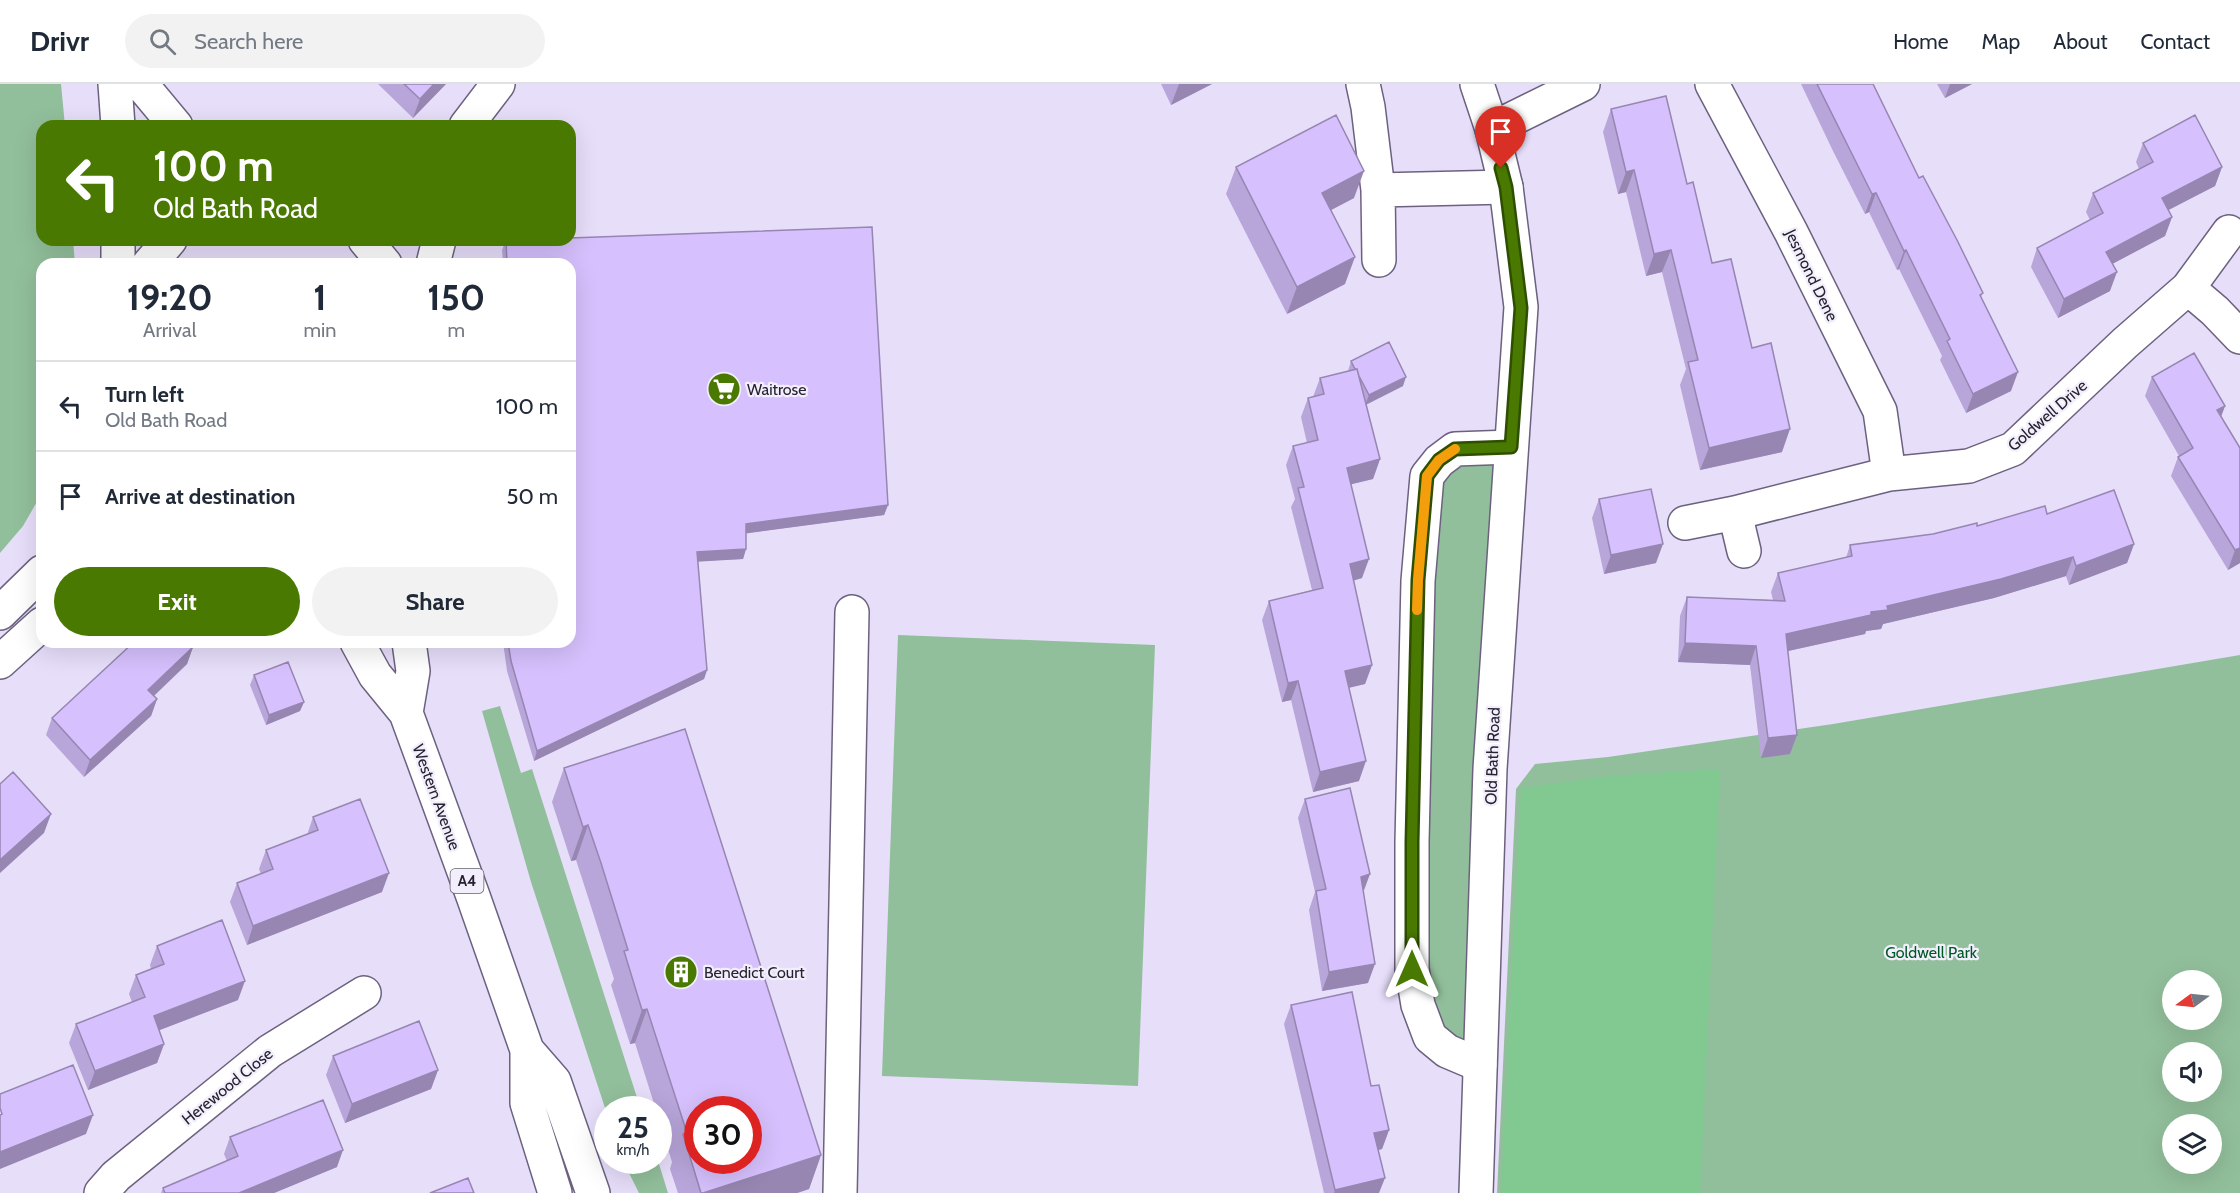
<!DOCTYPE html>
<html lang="en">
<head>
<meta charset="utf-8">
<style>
	:root { --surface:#fff; --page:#f2f2f3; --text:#1f2937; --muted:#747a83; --line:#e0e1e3; --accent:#497900 }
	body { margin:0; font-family:Cabin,sans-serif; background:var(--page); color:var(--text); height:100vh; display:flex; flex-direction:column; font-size:22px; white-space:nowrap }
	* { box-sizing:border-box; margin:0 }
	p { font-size:20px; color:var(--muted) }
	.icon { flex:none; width:33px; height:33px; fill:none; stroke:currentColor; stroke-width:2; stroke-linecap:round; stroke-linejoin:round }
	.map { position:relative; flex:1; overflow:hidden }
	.sheet { position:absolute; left:36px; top:174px; width:540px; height:390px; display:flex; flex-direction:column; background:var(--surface); border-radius:18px; box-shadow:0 6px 24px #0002 }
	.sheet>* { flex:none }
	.top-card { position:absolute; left:36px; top:36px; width:540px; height:126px; border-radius:18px; box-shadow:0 6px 24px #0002; background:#497900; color:#fff; overflow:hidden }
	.needle { width:39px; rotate:255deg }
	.tools { position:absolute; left:2162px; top:886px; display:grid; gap:12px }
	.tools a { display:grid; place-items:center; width:60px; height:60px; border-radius:50%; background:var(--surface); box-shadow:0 6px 24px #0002; font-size:30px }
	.speed { position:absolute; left:594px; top:1012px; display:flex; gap:12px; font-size:30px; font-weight:700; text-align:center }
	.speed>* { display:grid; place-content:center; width:78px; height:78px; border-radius:50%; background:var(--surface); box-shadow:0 6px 24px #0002; line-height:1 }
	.speed small { font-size:15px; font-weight:400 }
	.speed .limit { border:9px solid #d22; background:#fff; color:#111 }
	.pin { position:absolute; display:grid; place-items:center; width:51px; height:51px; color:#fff; margin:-62px -26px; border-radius:50% 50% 50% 0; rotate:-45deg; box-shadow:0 0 6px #0007 }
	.pin .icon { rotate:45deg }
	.me { position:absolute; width:66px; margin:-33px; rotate:0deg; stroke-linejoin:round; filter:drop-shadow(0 0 4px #0008) }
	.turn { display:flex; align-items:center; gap:21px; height:126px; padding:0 18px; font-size:27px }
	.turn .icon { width:78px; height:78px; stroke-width:2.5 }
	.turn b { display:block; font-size:42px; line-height:51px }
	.eta { display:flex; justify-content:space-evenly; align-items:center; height:102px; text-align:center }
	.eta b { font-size:36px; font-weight:700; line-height:42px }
	.button { display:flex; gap:12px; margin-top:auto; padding:12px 18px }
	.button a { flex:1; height:69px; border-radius:36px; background:var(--accent); color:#fff; font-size:24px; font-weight:700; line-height:69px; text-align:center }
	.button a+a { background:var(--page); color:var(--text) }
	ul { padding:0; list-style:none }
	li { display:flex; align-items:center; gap:18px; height:90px; padding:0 18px; border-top:2px solid var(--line) }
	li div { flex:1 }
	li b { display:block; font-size:22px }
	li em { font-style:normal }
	header { display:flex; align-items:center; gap:36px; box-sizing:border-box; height:84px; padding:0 30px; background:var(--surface); border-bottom:2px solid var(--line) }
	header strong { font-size:28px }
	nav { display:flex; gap:33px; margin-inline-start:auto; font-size:21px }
	.search { width:420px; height:54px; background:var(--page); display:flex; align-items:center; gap:15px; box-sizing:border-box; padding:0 21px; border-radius:33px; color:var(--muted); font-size:22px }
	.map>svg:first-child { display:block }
	.green { fill:#92bf9b; fill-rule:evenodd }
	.forest { fill:#81c990 }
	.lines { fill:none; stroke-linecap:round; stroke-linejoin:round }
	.street-casing { stroke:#6c617f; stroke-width:36 }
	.secondary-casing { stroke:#6c617f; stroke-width:36 }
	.primary-casing { stroke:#6c617f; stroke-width:36 }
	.street { stroke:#fff; stroke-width:33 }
	.secondary { stroke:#fff; stroke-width:33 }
	.primary { stroke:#fff; stroke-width:33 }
	.wall { fill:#b8a5da }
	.shaded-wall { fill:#9686b1 }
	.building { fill:#d6c0fd; stroke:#9686b1; stroke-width:1.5; fill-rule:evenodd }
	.route-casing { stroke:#2f4f00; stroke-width:15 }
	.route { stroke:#497900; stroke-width:10 }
	.slow { stroke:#f59e0b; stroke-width:10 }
	.labels { text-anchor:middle; stroke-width:4.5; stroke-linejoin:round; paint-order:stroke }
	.shield { fill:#f2eefc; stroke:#635f6c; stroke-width:1.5 }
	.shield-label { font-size:15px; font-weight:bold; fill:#26222f }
	.street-label { font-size:16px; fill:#26222f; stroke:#f2eefc }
	.poi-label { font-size:16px; fill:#26222f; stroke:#f2eefc; text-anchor:start }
	.park-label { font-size:16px; fill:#005925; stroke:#f2eefc }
</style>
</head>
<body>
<header>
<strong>Drivr</strong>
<div class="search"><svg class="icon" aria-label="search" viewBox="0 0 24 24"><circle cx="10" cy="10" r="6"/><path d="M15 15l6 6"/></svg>Search here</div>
<nav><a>Home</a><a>Map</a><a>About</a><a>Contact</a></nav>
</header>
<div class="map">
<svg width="2240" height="1109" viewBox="0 0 2240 1109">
	<rect width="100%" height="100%" fill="#e7defa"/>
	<!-- green -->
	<path class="green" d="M0 0H61L65 42H42V156H73L75 180H42V409L23 442 0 469Z
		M1508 365 1479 979 1448 966 1412 885 1440 378Z
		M898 551 1155 561 1138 1002 882 992Z
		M2240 571V1109H1497L1516 705 1535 680 1608 673 1833 640ZM2172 897H2211V936H2172ZM2172 969H2211V1008H2172ZM2172 1041H2211V1080H2172Z
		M500 622 521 689 532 685 641 1026H608L607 1030 531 798 482 627Z
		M623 1077H658L668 1109H639Z"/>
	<!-- forest -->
	<path class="forest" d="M1720 685 1700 1109H1501L1521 704 1608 692Z"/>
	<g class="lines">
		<defs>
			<path id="street" d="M1363 0 1368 23 1378 106 1506 103
				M1712 0 1791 148 1880 327 1889 390
				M1492 45 1583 0
				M1378 106 1379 176
				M2188 204 2215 227 2240 253
				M1735 429 1744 467
				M1685 439 1735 429 1889 390 1969 382 2013 365 2125 259 2188 204 2229 148
				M1480 981 1447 967 1430 953 1418 921 1412 885V758L1418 497 1427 392 1439 377 1455 365 1511 363
				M101 1109 116 1092 270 967 364 909
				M840 1109 852 528"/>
			<path id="secondary" d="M466 42 498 0
				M433 180 439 156
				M0 529 42 488
				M0 578 42 540
				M1476 1109 1490 685 1521 223 1506 103 1492 45 1477 0"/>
			<path id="primary" d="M115 0 118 42
				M141 0 176 42
				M118 156V180
				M365 156 385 180
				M149 180 170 156
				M357 558 375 591 406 629 473 812 527 966V1019L555 1109
				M406 629 413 587 409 558
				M527 966 554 997 593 1109"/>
		</defs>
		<!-- street casing -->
		<use href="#street" class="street-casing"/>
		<!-- secondary casing -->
		<use href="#secondary" class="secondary-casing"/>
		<!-- primary casing -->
		<use href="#primary" class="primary-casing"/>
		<!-- street -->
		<use href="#street" class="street"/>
		<!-- secondary -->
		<use href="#secondary" class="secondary"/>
		<!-- primary -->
		<use href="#primary" class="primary"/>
	</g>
	<!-- wall -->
	<path class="wall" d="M378 0H446L413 34Z
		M1161 0H1212L1171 21Z
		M1801 0H1873L1919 94 1983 209 1981 213 2011 307 1966 329 1940 276 1942 272 1899 185 1897 186 1869 128 1865 130 1833 67Z
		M1937 0H1972L1945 14Z
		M1611 25 1687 100 1712 179 1752 264 1782 368 1700 386 1680 301 1686 285 1662 188 1646 192 1626 108 1618 110 1603 48Z
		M2143 59 2222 83 2215 102 2168 126 2172 133 2165 152 2112 180 2110 207 2058 234 2031 183 2037 164 2090 136 2086 128 2093 109 2139 85 2136 78Z
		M1236 83 1354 114 1331 126 1345 200 1287 230 1226 110Z
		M872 143 888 421 884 431 746 449V465L743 475 698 477 707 586 704 595 534 677 507 587 503 558H570V180H503L502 166 506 156H570V154Z
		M1351 277 1403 302 1366 321 1380 375 1373 395 1351 400 1362 494 1353 497 1372 581 1365 600 1349 604 1359 697 1313 708 1291 616 1282 618 1262 536 1269 517 1312 506 1291 423 1295 415 1286 381 1293 362 1307 359 1301 333 1308 314 1313 313 1320 294 1348 287Z
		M2152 293 2225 322 2221 332 2240 479 2228 486 2171 392 2178 373 2179 372 2145 312Z
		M1599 415 1656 479 1604 490 1592 434Z
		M2047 430 2134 460 2127 479 2069 501 2066 492 1994 514 1883 540 1881 545 1866 547 1865 550 1788 567 1797 651 1790 670 1761 674 1750 581 1678 578 1680 532 1687 513 1773 516 1771 508 1778 489 1846 474 1850 461 1933 450Z
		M193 563 187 580 154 612 157 615 151 632 84 693 46 651 52 634Z
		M254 591 304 618 300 627 266 641 250 601Z
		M564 684 821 1071 809 1105 797 1109H678L670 1085 672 1078 658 1033V1026H656L635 959 630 960 611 901 614 895 588 813 576 776 571 777 552 718Z
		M1305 715 1363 809 1368 899 1322 907 1309 826 1315 808 1298 734Z
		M313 733 382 808 247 861 230 818 237 799 261 790 259 785 266 766 307 751Z
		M157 862 238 916 159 946 164 960 157 979 88 1006 69 959 76 940 132 918 129 910 136 891 151 885 150 881Z
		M1291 921 1371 1002 1389 1046 1382 1065 1378 1066 1379 1109H1324L1284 940Z
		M333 972 438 986 431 1005 345 1039 326 991Z
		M230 1053 337 1083 274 1109H161L163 1104 227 1077 224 1070Z"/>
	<!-- shaded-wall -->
	<path class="shaded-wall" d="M434 0H446L413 34 420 15Z
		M1179 0H1212L1171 21Z
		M1950 0H1972L1945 14Z
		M2222 83 2215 102 2155 133 2162 114Z
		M1634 86 1626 108 1618 110 1626 88Z
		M1364 87 1354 114 1312 136 1322 109Z
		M1876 109 1869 128 1865 130 1872 110Z
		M2172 133 2165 152 2099 187 2106 168Z
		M1671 166 1662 188 1646 192 1654 170Z
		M1906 166 1899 185 1897 186 1904 167Z
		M1355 173 1345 200 1287 230 1297 203Z
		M2117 188 2110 207 2058 234 2064 215Z
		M2018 288 2011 307 1966 329 1973 310Z
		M1406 293 1403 302 1365 321 1369 311Z
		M2225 322 2218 341 2217 326Z
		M1790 345 1782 368 1700 386 1709 364Z
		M1380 375 1373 395 1340 403 1347 384Z
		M888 421 884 431 742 450 746 440Z
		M1663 460 1656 479 1604 490 1611 471Z
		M2134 460 2127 479 2069 501 2076 482Z
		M2240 464V479L2228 486 2235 466Z
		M746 465 743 475 693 478 697 468Z
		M2073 473 2066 492 1994 514 1883 540 1881 545 1866 547 1865 550 1779 569 1786 550 1871 528 1887 522Z
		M1369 475 1362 494 1343 499 1350 480Z
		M1685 559 1756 562 1750 581 1678 578Z
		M193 563 187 580 142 623 148 606Z
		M1372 581 1365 600 1338 606 1345 587Z
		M707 586 704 595 534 677 537 667Z
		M1298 597 1291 616 1282 618 1288 599Z
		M157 615 151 632 84 693 90 676Z
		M304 618 300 627 266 641 269 631Z
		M1797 651 1790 670 1761 674 1768 654Z
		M1366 677 1359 697 1313 708 1320 688Z
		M51 730 44 749 0 789V776Z
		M588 741 576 776 571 777 583 743Z
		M389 789 382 808 247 861 253 842Z
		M1370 790 1363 809 1361 793Z
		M1375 880 1368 899 1322 907 1329 888Z
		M245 897 238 916 147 951 154 932Z
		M647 925 635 959 630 960 642 926Z
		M164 960 157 979 88 1006 95 987Z
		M438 986 431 1005 345 1039 352 1020Z
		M93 1031 86 1050 0 1085V1068Z
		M1389 1046 1382 1065 1367 1069 1374 1049Z
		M343 1066 337 1083 274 1109H239Z
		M821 1071 809 1105 797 1109H703Z
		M1385 1094 1379 1109H1334L1335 1106Z"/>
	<!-- building -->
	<path class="building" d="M404 0H434L420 15Z
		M1817 0H1873L1919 94 1923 92 1957 156 1983 209 1980 211 2018 288 1973 310 1947 257 1950 255 1906 166 1904 167 1876 109 1872 110Z
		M1666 12 1687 100 1693 98 1712 179 1731 175 1752 264 1771 259 1790 345 1709 364 1688 278 1698 276 1671 166 1654 170 1634 86 1626 88 1611 25Z
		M1336 31 1364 87 1322 109 1355 173 1297 203 1236 83Z
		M2195 31 2222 83 2162 114 2172 133 2106 168 2117 188 2064 215 2037 164 2103 129 2093 109 2153 78 2143 59Z
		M872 143 888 421 746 440V465L697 468 707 586 537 667 511 577 508 558H570V180H507L506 156H570V154Z
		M1389 258 1406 293 1369 311 1359 292 1357 285H1355L1351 277Z
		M2194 269 2225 322 2217 326 2240 364V464L2235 466 2178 373 2193 364 2152 293Z
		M1357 285 1380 375 1347 384 1369 475 1350 480 1372 581 1345 587 1366 677 1320 688 1298 597 1288 599 1269 517 1323 504 1298 404 1304 403 1293 362 1318 356 1308 314 1324 310 1320 294Z
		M1651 405 1663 460 1611 471 1599 415Z
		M2114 406 2134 460 2076 482 2073 473 2001 495 1887 522 1888 526 1871 528V531L1786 550 1797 651 1768 654 1756 562 1685 559 1687 513 1785 517 1778 489 1852 472 1850 461 1933 450 1977 439V442L2045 422 2047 430Z
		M134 558H188L193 563 148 606 157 615 90 676 52 634Z
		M288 578 304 618 269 631 254 591Z
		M685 645 821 1071 703 1109H701L683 1050 687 1049 647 925 642 926 624 867 628 866 601 779 588 741 583 743 564 684ZM698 1026H748V1077H698Z
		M13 688 51 730 0 776V700Z
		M1350 704 1370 790 1361 793 1375 880 1329 888 1316 807 1326 805 1305 715Z
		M360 715 389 789 253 842 237 799 273 785 266 766 318 746 313 733Z
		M222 836 245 897 154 932 164 960 95 987 76 940 145 913 136 891 164 880 157 862Z
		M1352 908 1371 1002 1379 1001 1389 1046 1374 1049 1385 1094 1335 1106 1291 921Z
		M419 937 438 986 352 1020 333 972Z
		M73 981 93 1031 0 1068V1031L2 1030 0 1024V1010Z
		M323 1016 343 1066 239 1109H165L163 1104 238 1072 230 1053Z
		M468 1094 474 1109H430Z"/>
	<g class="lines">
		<defs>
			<path id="route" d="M1412 885V758L1418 496 1427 392 1439 376 1455 365 1511 363 1521 224 1506 103 1501 84"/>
		</defs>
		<!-- route casing -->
		<use href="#route" class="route-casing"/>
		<!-- route -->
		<use href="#route" class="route"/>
		<!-- slow -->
		<path class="slow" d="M1417 526 1418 496 1427 392 1439 376 1455 365"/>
	</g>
	<!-- icons -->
	<defs>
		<symbol id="supermarket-disc" viewBox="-11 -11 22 22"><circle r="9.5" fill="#497900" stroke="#f2eefc"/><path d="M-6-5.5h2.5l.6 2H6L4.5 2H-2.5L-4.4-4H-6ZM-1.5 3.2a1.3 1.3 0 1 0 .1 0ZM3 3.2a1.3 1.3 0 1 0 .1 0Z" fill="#fff"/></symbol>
		<symbol id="building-disc" viewBox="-11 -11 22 22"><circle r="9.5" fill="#497900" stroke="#f2eefc"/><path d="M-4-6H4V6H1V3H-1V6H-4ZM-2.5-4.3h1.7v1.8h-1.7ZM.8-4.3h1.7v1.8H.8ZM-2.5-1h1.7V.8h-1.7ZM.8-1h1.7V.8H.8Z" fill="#fff"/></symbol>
	</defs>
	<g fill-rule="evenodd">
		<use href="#supermarket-disc" x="705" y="286" width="38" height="38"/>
		<use href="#building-disc" x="662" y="869" width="38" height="38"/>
	</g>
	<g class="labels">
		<!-- shield labels -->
		<rect class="shield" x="450.5" y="785" width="33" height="24" rx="4.5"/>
		<g class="shield-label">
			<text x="467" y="802">A4</text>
		</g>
		<!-- street labels -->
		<g class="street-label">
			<text transform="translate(1812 191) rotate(64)" y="6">Jesmond Dene</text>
			<text transform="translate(2047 331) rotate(-41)" y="6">Goldwell Drive</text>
			<text transform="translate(1492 672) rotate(-88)" y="6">Old Bath Road</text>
			<text transform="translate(437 713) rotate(70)" y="6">Western Avenue</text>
			<text transform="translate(227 1002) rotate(-39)" y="6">Herewood Close</text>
		</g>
		<!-- poi labels -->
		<g class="poi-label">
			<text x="747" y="311">Waitrose</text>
			<text x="704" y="894">Benedict Court</text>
		</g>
		<!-- park labels -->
		<g class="park-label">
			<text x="1931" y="874">Goldwell Park</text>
		</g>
	</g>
</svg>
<div class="tools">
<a><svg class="needle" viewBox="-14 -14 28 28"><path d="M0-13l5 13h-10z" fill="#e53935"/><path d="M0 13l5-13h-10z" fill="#747a83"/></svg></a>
<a><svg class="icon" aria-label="sound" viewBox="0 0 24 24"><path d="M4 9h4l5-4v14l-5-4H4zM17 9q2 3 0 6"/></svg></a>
<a><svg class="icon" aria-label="layers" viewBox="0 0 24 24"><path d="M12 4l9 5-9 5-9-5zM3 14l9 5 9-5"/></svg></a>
</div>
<div class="speed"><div>25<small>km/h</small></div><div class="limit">30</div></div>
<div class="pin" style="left:1501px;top:84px;background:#d93025"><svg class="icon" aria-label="arrive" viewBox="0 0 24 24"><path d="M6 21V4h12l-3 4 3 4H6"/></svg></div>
<svg class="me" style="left:1412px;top:885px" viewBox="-20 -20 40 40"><path d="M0-17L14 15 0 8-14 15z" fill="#497900" stroke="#fff" stroke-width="4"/></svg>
<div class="top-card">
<div class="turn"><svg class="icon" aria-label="left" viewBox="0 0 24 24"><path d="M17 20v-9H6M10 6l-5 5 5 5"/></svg><div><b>100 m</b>Old Bath Road</div></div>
</div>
<section class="sheet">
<div class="eta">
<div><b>19:20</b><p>Arrival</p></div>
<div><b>1</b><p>min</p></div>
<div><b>150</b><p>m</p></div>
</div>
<ul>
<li><svg class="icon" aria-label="left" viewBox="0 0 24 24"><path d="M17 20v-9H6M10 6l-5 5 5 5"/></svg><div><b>Turn left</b><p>Old Bath Road</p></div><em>100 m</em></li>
<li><svg class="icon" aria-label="arrive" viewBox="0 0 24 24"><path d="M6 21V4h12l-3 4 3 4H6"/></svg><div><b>Arrive at destination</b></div><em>50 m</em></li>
</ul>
<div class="button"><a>Exit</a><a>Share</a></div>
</section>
</div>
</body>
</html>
